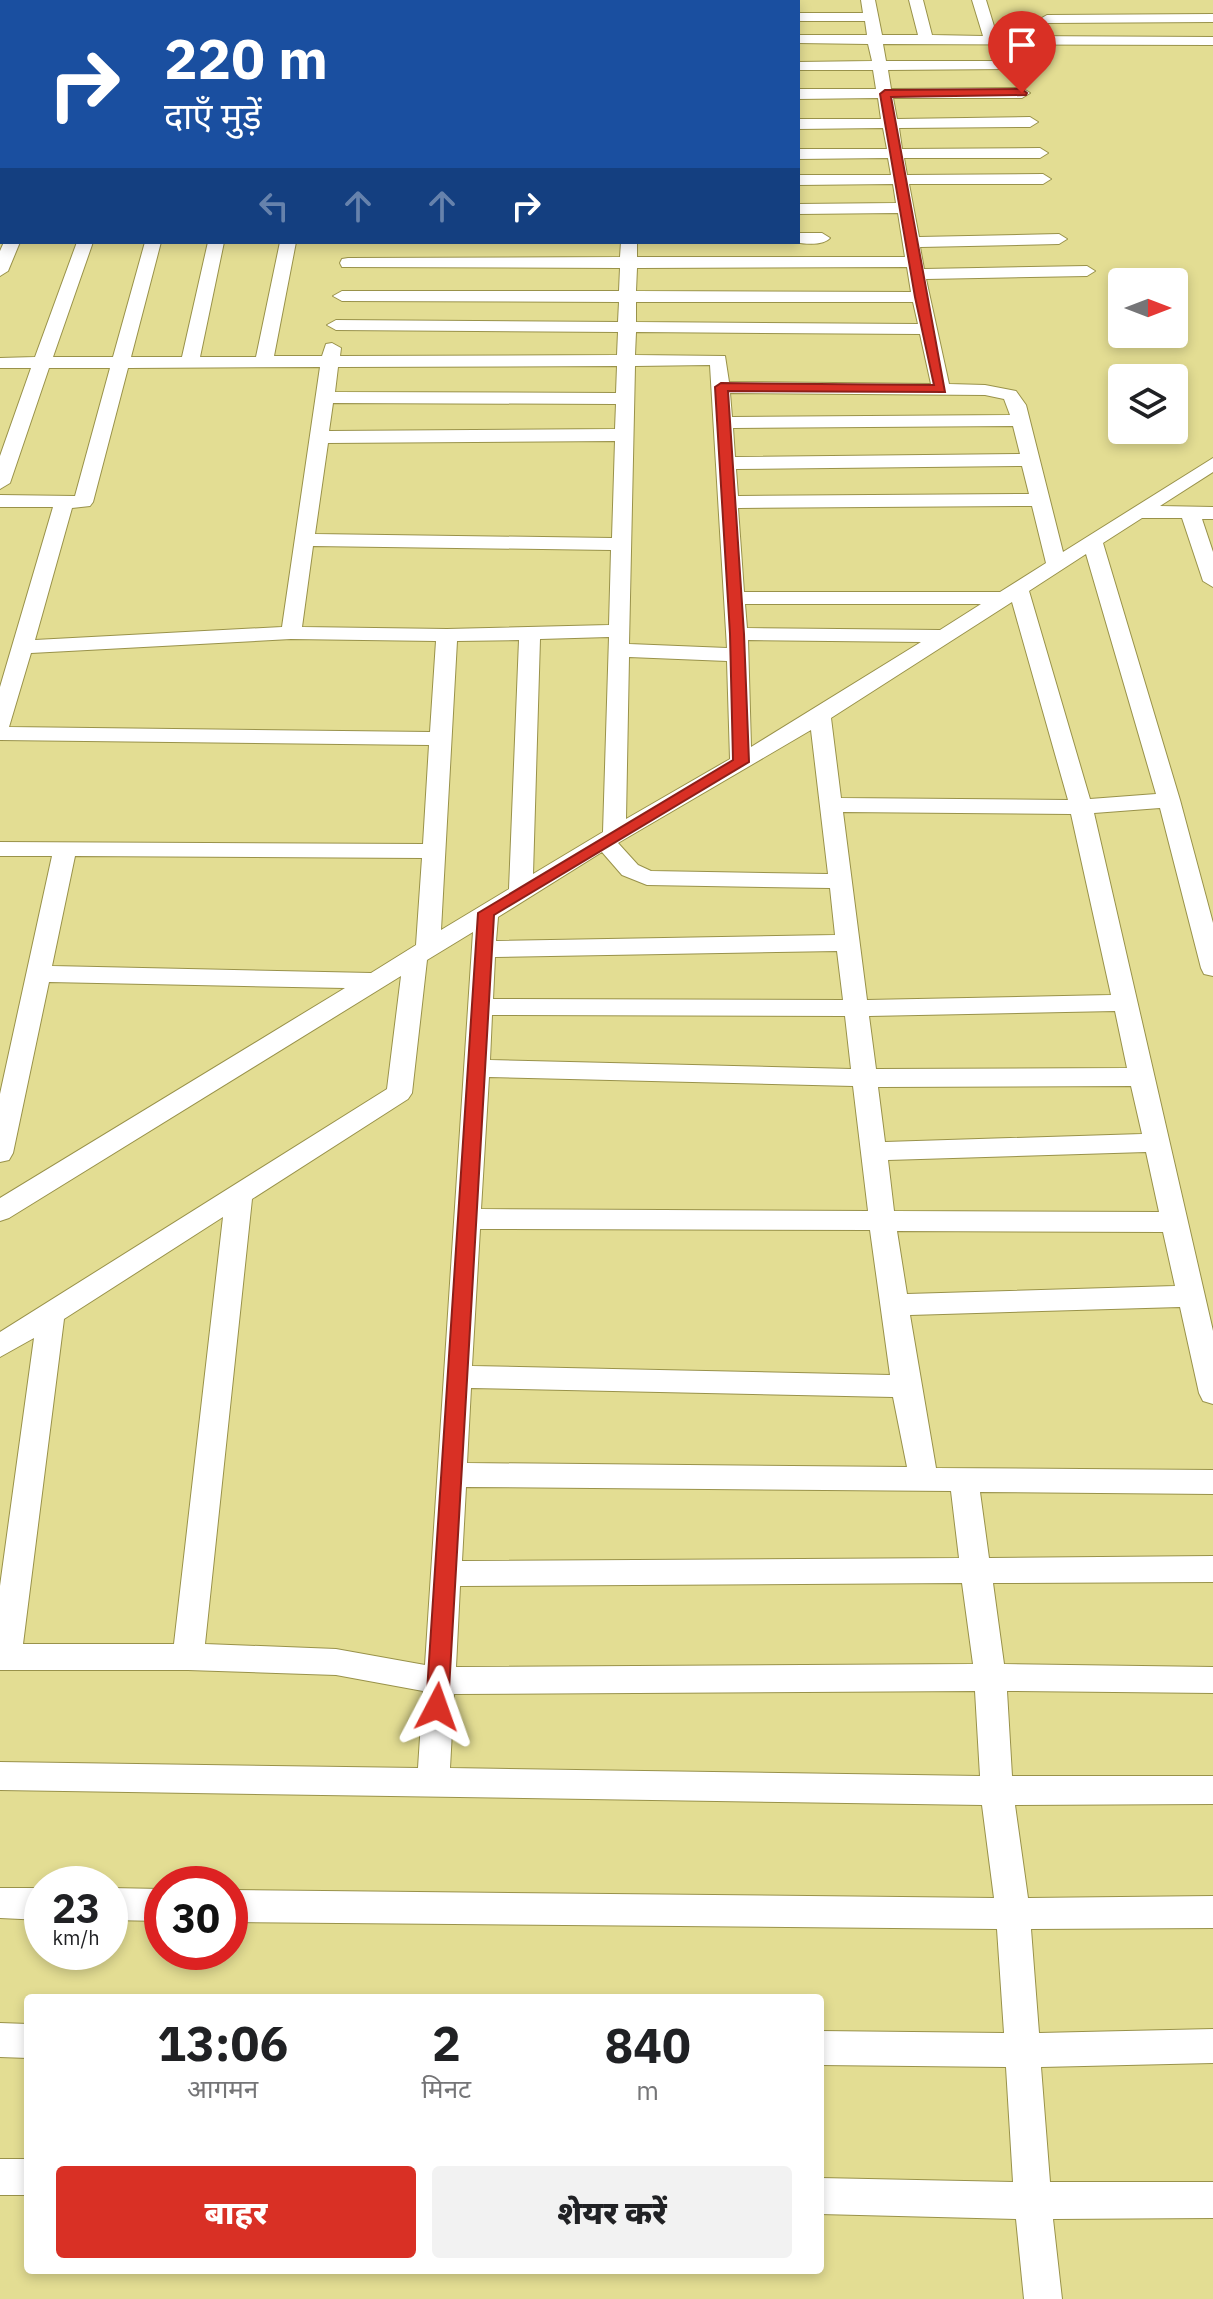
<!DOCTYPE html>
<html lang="hi">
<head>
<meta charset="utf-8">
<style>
	:root { --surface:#fff; --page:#f2f2f2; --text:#202124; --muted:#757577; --accent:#d93025 }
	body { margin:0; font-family:"IBM Plex Sans","Noto Sans Devanagari",sans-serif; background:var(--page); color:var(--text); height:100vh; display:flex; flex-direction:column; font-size:30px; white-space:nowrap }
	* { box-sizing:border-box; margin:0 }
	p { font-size:26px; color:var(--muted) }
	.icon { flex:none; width:44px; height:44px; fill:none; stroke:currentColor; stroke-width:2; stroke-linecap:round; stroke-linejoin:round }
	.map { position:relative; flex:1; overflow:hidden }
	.sheet { position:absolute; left:24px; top:1994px; width:800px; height:280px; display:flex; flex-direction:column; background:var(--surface); border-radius:8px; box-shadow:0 4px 12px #0003 }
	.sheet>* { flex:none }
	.hud { position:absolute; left:0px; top:0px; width:800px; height:244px; box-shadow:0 4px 12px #0003; background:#1a4fa0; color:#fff; overflow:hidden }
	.needle { width:52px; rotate:90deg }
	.fabs { position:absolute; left:1108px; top:268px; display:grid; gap:16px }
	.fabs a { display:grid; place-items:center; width:80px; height:80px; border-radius:8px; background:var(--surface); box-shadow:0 4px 12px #0003; font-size:40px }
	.speed { position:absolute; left:24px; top:1866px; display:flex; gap:16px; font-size:40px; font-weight:700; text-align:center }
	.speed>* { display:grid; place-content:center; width:104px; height:104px; border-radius:50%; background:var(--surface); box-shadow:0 4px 12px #0003; line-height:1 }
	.speed small { font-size:20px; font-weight:400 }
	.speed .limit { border:12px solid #d22; background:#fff; color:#111 }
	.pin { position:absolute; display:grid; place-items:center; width:68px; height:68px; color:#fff; margin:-82px -34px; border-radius:50% 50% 50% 0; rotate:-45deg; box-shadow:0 0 8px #0007 }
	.pin .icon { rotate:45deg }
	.me { position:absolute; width:88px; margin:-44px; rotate:4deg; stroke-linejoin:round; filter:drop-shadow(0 0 6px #0008) }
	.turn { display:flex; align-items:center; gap:28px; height:168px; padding:0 32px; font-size:36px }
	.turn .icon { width:104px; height:104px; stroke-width:2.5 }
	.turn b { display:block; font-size:56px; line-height:68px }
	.lanes { display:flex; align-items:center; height:76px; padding:0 32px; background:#0003; justify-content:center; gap:40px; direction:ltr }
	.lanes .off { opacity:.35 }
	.eta { display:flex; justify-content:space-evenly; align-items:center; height:136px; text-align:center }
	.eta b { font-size:48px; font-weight:800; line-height:56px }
	.action { display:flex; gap:16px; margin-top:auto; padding:16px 32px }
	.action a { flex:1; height:92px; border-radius:8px; background:var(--accent); color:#fff; font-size:32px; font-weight:800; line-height:92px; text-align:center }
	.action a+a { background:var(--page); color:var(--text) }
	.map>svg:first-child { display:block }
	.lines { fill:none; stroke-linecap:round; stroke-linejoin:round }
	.street-casing { stroke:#99924a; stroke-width:2 }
	.street { fill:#fff; fill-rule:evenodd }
	.route { fill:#d93025; stroke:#8d1f18; stroke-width:2 }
</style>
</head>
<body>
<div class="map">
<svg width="1213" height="2299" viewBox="0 0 1213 2299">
	<rect width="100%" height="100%" fill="#e3dd93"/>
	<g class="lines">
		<defs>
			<path id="street" d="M392 0H406V2H392Z
				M654 0H668L669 2H655Z
				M861 0H875L882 35H918L909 0H923L932 35 983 36 972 0H986L997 36 1213 37V45L883 44 886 61H1009L1016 65 1009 69 888 70 891 89 1022 88 1030 93 1022 98H893L897 119 1030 117 1038 122 1030 127 899 128 902 149 1040 148 1048 153 1040 158H904L907 175 1043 174 1051 179 1043 184H909L919 237 1059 234 1067 239 1059 244 920 247 924 269 1087 266 1095 271 1087 276 926 279 949 384 985 385 1016 391 1026 405 1063 552 1213 458V472L1160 506 1213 507V519H1202L1213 552V587L1203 581 1182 518H1142L1103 543 1180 800 1213 923V976L1204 974 1201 968 1160 808 1094 813 1213 1331V1404L1203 1401 1199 1393 1180 1307 910 1315 936 1468 1213 1470V1494L980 1492 989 1558 1213 1556V1582L993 1583 1004 1664 1213 1667V1693L1007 1691 1012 1776H1213V1804L1015 1805 1028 1898 1213 1896V1928L1031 1929 1039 2033 1213 2029V2063L1041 2067 1050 2182H1213V2218L1053 2219 1062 2299H1024L1016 2219 820 2214V2178L1013 2182 1006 2067 820 2065V2031L1004 2033 997 1929 230 1922V1890L994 1898 982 1805 0 1790V1762L418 1768 423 1691 336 1675 188 1670H0V1586L34 1338 0 1357V1332L387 1089 401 976 9 1218 0 1221V1198L345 988 49 982 13 1153 9 1160 0 1162V1094L52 856H0V842L423 844 429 745 0 740V687L53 507H0V495L75 496 110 368H49L10 483 0 489V456L31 368H0V358L35 357 77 242H93L53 357H113L145 242H161L131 357H182L208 242H224L200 357H256L280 242H296L274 356H322L326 344 332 343 341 348 340 356 617 355 618 332 336 330 327 325 336 320 618 322 619 302 342 301 333 296 342 291H619L620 268 342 267 340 263 342 259 348 258 620 257 621 242H637V257H905L898 213 798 214V204L896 203 893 184 798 185V175H891L888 158 798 159V149H887L883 128 798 129V119H881L878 98 798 99V89H876L873 70H798V62L872 61 868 44 798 43V35H867L865 21H798V13H863ZM907 267 911 292 636 291 637 268ZM636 302H913L918 324 636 322ZM636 332 920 334 931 384 729 382 725 356 635 355ZM710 365 727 648 629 644 635 366ZM617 366 616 393 335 392 338 367ZM320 367 282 627 35 640 72 508 90 506 93 502 128 368ZM730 393 985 395 1004 399 1010 415 732 417ZM333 403 616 404 615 429 329 431ZM1013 426 1020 454 735 457 733 428ZM615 441 612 538 315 534 328 443ZM1022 466 1029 494 738 496 736 469ZM1032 506 1046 563 1000 592H744L738 508ZM313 546 611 550 609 625 447 629 302 627ZM1086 554 1156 794 1090 799 1029 591ZM1012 602 1068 800 841 798 831 718ZM745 604H981L940 630 747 628ZM609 637 603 832 533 874 540 639ZM291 639 436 641 430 732 9 727 31 653ZM519 640 509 889 441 930 457 641ZM748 640 921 642 751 747ZM629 657 727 661 730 759 626 819ZM811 730 828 874 651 871 638 865 618 843ZM843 812 1071 814 1111 995 867 1000ZM602 852 622 875 647 885 830 888 835 935 496 941 498 917ZM75 856 422 858 416 945 371 973 52 966ZM473 932 425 1665 336 1649 205 1644 252 1199 408 1099 412 1093 427 960ZM837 951 843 1000 493 999 495 957ZM1115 1011 1127 1068 876 1069 869 1016ZM492 1015 845 1016 851 1069 490 1060ZM489 1077 853 1086 868 1211 481 1209ZM1131 1086 1142 1134 885 1142 878 1087ZM1146 1152 1159 1212 894 1211 888 1160ZM223 1217 174 1644H23L64 1319ZM480 1229 870 1230 890 1375 472 1366ZM897 1231 1163 1232 1175 1286 907 1294ZM471 1388 893 1397 907 1467 467 1463ZM466 1487 951 1491 959 1558 462 1561ZM962 1583 973 1664 456 1667 460 1586ZM975 1691 980 1776 450 1768 454 1694Z
				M0 10H2V18H0Z
				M1213 14V22L1047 23 1040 19 1047 15Z
				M0 33H2V41H0Z
				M0 64H2V72H0Z
				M0 153H2V163H0Z
				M798 233H822L830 238C823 246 805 244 794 242H798Z
				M4 242H20L8 271 0 276V251Z
				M0 1888H42V1920L0 1918Z
				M110 1888 162 1889V1921L110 1920Z
				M0 2023 28 2024V2058L0 2057Z
				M0 2159H28V2195H0Z"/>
		</defs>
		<!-- street casing -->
		<use href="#street" class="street-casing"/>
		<!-- street -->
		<use href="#street" class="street"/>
	</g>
	<!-- route -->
	<path class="route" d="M1022 89 1027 93 1026 95 891 97 945 392 728 391 744 634 749 762 494 915 448 1707 445 1713 437 1716 429 1713 426 1707 478 913 733 760 730 634 715 387 721 383 934 385 915 297 880 94 885 90Z"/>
</svg>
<div class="fabs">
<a><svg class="needle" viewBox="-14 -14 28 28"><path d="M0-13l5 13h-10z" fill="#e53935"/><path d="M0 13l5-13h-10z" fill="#757577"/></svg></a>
<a><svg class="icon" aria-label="layers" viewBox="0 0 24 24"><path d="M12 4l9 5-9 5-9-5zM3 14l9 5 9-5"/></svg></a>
</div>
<div class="speed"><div>23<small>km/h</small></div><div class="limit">30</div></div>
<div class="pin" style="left:1022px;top:93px;background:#d93025"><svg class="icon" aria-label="arrive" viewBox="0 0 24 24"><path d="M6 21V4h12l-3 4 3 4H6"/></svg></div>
<svg class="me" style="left:437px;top:1707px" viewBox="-20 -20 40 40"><path d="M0-17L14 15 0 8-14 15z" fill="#d93025" stroke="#fff" stroke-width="4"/></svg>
<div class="hud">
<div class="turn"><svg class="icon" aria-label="right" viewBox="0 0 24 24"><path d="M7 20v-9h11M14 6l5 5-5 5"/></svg><div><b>220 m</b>दाएँ मुड़ें</div></div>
<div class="lanes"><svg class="icon off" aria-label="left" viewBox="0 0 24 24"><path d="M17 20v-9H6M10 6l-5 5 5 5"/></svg><svg class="icon off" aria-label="ahead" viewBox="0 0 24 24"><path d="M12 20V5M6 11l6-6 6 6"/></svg><svg class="icon off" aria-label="ahead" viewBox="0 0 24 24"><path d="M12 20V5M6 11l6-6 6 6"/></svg><svg class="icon" aria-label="right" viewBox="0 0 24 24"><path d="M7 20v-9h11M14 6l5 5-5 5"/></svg></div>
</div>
<section class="sheet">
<div class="eta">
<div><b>13:06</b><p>आगमन</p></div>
<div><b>2</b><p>मिनट</p></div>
<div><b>840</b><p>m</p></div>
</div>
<div class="action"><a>बाहर</a><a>शेयर करें</a></div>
</section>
</div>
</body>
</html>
